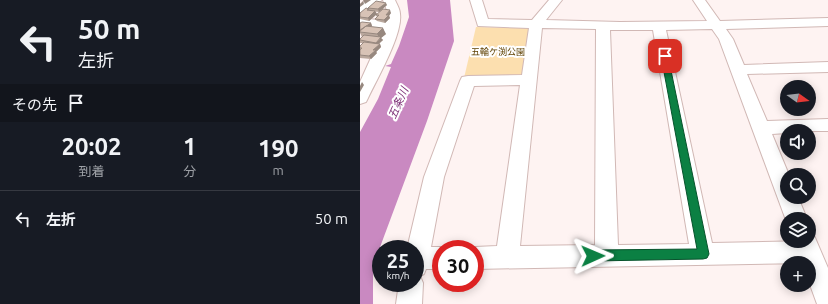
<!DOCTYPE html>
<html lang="ja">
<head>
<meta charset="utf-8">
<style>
	:root { --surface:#171b24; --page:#20242c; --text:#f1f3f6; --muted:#9ea1a6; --line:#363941 }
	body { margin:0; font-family:Ubuntu,"Noto Sans JP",sans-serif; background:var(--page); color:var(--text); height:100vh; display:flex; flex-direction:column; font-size:15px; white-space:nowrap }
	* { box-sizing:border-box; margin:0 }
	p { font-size:13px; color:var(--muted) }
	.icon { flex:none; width:22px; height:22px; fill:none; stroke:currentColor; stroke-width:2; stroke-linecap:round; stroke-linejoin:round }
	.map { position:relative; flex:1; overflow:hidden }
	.side { display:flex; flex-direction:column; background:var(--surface); width:360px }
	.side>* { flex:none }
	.guide { background:#171b24; color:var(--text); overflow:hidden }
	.needle { width:26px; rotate:104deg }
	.fabs { position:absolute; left:420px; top:80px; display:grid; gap:8px }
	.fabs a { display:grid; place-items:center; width:36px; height:36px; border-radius:50%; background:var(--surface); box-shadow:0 2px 10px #0003; font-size:20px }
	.speed { position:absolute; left:12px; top:240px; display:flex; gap:8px; font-size:20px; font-weight:700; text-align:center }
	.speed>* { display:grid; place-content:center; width:52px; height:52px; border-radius:50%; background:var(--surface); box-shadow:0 2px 10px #0003; line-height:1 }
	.speed small { font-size:10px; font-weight:400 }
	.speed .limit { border:6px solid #d22; background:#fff; color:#111 }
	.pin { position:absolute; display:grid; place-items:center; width:34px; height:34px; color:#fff; margin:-17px; border-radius:8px; box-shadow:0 2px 6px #0006 }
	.me { position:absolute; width:44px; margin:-22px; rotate:89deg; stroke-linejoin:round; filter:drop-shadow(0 0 3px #0008) }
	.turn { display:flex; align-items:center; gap:14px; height:84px; padding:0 12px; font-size:18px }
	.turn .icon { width:52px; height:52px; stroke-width:2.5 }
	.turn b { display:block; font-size:28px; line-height:34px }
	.then { display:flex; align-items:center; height:38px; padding:0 12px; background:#0003; gap:8px; font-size:15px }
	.eta { display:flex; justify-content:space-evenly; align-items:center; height:68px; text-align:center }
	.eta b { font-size:24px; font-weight:700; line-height:28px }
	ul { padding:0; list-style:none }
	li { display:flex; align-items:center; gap:12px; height:56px; padding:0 12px; border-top:1px solid var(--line) }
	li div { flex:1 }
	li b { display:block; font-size:15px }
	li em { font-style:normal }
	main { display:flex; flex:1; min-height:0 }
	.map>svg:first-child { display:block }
	.green { fill:#fcdfaf }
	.water { fill:#c989c1 }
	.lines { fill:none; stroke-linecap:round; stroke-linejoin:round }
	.minor-casing { stroke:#d1b8b5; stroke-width:2 }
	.minor { fill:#fff; fill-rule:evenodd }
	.wall { fill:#baa89d }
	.shaded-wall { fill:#97887f }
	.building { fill:#d8c3b6; stroke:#97887f }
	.route { fill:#0b8043; stroke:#07532c }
	.labels { text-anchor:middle; stroke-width:4; stroke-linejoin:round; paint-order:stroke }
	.far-park-label { font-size:9px; fill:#5e4000; stroke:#fff }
	.water-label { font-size:11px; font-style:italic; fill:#7e3177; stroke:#fff }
</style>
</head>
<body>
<main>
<section class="side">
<div class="guide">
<div class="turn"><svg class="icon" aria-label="left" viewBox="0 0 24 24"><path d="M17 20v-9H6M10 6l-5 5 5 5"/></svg><div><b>50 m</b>左折</div></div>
<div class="then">その先<svg class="icon" aria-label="arrive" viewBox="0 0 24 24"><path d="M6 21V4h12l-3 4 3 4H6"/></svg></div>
</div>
<div class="eta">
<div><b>20:02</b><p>到着</p></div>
<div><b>1</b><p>分</p></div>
<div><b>190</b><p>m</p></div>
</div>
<ul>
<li><svg class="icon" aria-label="left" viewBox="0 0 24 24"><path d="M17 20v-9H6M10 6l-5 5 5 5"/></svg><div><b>左折</b></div><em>50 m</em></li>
</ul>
</section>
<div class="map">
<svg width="468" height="304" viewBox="0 0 468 304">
	<rect width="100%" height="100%" fill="#fef3f2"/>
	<!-- green -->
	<path class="green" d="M116 27 170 28 163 77 104 78Z"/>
	<!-- water -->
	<path class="water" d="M47 0H90L94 41 67 121 13 266V304H0V132L18 99 31 67 25 66 31 64 39 46 49 17Z"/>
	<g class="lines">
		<defs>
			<path id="minor" d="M7 0H22L4 13 0 14V5Z
				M23 0H35C37 5 40 9 40 14 43 34 17 79 8 98L6 102 0 104V82L24 29 0 26V18L27 21 28 13Z
				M110 0H122L128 19 172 20 189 0H202L186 20 260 22 347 21 333 0H345L360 21 468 18V26L366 29 373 39 384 65 468 62V72L387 74 407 121 468 119V131H427V133L412 134 429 175H427V197H438L447 219H427V223L359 39 352 29 306 30 352 243 449 241V232L453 233 468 268V304H457L449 282V263L115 269V249H109L115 247 137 246 160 85 114 86 84 177 71 247H81L87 249H81V269H66L64 274 60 276 63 283 62 304H36L39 283H55V249H47L64 177 100 81 102 77 108 76 162 75 169 28 118 26ZM182 28 236 29 235 245 160 246ZM250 30H293L329 244 258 245Z"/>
		</defs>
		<!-- minor casing -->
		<use href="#minor" class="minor-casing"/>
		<!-- minor -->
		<use href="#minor" class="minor"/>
	</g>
	<!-- wall -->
	<path class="wall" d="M27 5 19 12 10 11H15L17 14 9 21 0 19V13L8 9V8Z
		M31 13 29 15 30 18 25 23 17 21 15 19 17 17 16 15Z
		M0 23H11L12 26 11 27 26 34 21 38 23 40 19 44H20L21 47 16 52 17 53 11 59 0 58V46L3 43H0V39L2 37 0 33Z"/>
	<!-- shaded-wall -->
	<path class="shaded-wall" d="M3 0H11L5 4Z
		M3 1 4 4 0 7V4Z
		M26 3 27 5 19 12 18 9Z
		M30 10 31 13 29 16 30 18 25 23 24 20 26 15Z
		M15 11 17 14 9 21 8 18Z
		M11 23 12 26 3 32H0V30Z
		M23 28 26 34 21 38 23 40 17 45 16 43 20 39 17 34Z
		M20 44 21 47 16 52 17 53 11 59 9 56 13 50Z
		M2 82 4 85 0 92V86Z"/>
	<!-- building -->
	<path class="building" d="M16 1 26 3 18 9 8 8Z
		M6 8 9 9 7 10 15 11 8 18 0 17V13Z
		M23 9 30 10 26 15H29L24 20 15 19 19 15H16Z
		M2 22 11 23 0 30V23Z
		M6 26 23 28 17 34 0 32V31Z
		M4 35 21 37 16 43 0 40V39Z
		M4 42 20 44 13 50H16L9 56 0 55V50L2 48H0V46Z"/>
	<!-- route -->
	<path class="route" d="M305 54 308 56 349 254 347 258 343 259 233 261 229 260 227 256 229 252 233 250 337 249 301 56Z"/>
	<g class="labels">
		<!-- far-park labels -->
		<g class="far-park-label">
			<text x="138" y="55">五輪ケ渕公園</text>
		</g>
		<!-- water labels -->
		<g class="water-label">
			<text transform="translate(38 103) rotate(-66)" y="4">五条川</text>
		</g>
	</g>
</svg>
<div class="fabs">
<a><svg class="needle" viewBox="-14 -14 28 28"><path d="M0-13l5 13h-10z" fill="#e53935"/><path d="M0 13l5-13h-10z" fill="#9ea1a6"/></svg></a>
<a><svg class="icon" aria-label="sound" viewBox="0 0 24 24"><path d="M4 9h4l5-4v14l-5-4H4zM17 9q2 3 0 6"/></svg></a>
<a><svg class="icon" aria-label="search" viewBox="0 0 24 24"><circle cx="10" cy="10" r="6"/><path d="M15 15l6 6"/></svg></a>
<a><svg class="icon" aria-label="layers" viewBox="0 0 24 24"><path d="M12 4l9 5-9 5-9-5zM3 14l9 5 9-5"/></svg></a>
<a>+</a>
</div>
<div class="speed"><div>25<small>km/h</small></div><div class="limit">30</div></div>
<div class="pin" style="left:305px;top:56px;background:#d93025"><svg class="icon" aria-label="arrive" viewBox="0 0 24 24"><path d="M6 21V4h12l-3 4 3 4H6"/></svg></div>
<svg class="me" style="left:233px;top:256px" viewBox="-20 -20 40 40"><path d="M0-17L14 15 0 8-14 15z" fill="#0b8043" stroke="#fff" stroke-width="4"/></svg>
</div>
</main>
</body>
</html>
